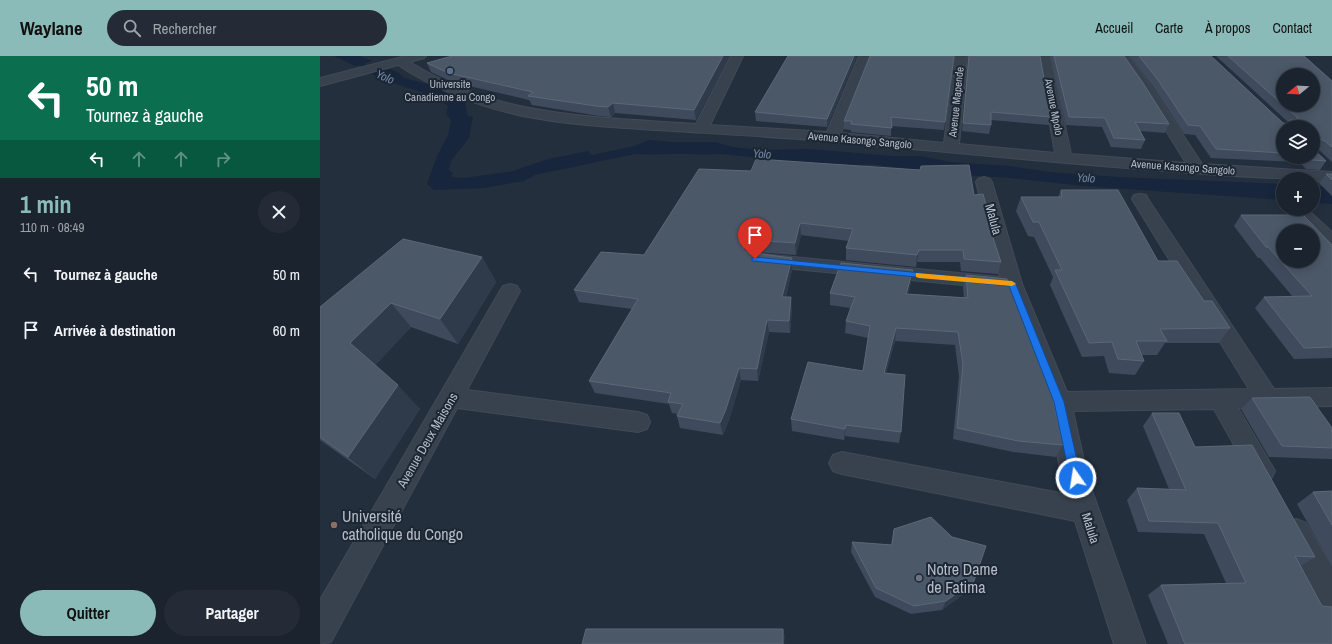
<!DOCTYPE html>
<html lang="fr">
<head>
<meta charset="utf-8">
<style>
	:root { --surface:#1b232e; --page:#242b36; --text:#f1f3f6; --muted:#a0a4aa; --line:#39404a; --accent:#8bbbb9 }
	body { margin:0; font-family:"Archivo Narrow",sans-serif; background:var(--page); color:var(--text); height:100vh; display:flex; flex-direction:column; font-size:15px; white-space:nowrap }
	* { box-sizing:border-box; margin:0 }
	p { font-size:13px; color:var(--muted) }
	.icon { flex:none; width:22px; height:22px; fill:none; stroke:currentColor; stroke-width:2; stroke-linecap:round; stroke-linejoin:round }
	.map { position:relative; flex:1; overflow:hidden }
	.details { display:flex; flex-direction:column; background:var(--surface); width:320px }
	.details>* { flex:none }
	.hud { background:#0b6e4f; color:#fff; overflow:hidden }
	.needle { width:26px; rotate:252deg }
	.controls { position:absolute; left:956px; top:12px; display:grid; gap:8px }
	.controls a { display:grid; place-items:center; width:44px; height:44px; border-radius:50%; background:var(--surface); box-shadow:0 2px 10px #0003,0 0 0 1px var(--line); font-size:20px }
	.pin { position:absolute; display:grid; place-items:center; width:34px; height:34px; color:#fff; margin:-41px -17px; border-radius:50% 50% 50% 0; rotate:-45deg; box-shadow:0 0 4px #0007 }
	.pin .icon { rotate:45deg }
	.me { position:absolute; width:44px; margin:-22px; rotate:347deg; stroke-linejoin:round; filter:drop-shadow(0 0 3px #0008) }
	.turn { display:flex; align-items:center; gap:14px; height:84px; padding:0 20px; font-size:18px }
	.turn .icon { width:52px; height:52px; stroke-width:2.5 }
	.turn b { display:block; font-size:28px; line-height:34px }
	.lanes { display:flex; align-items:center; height:38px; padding:0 20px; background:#0003; justify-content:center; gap:20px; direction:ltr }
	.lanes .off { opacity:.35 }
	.round { display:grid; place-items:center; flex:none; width:42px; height:42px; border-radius:21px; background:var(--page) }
	.headline { display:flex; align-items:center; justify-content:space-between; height:68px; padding:0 20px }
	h1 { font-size:24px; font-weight:800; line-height:30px; color:var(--accent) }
	.button { display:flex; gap:8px; margin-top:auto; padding:8px 20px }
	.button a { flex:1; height:46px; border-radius:24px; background:var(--accent); color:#111; font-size:16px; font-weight:800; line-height:46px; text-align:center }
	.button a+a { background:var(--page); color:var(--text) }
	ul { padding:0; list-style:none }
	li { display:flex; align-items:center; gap:12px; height:56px; padding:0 20px }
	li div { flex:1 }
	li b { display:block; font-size:15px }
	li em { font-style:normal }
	header { display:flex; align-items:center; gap:24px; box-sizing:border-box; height:56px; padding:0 20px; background:var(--accent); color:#111 }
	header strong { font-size:19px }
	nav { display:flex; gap:22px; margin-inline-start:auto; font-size:14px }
	.search { width:280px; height:36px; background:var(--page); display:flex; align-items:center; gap:10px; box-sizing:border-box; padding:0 14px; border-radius:22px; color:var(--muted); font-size:15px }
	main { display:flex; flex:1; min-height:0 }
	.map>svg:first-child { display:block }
	.water { fill:#17263c }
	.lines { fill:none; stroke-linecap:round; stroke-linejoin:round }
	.stream { fill:#17263c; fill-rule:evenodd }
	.minor-casing { stroke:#414a57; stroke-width:2 }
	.minor { fill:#38414e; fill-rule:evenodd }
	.wall { fill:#3f4b5c; fill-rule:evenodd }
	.shaded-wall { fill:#2f3b4b }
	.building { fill:#4b5868; stroke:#5c6777; fill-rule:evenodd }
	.route { fill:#1a73e8; stroke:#114b97 }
	.slow { fill:#f59e0b }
	.service-dot { fill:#5c6f8a; stroke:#1d2633; stroke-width:1.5 }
	.education-dot { fill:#8d6e63; stroke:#1d2633; stroke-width:1.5 }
	.worship-dot { fill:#6b7280; stroke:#1d2633; stroke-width:1.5 }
	.labels { text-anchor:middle; stroke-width:4; stroke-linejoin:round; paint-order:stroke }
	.far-poi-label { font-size:11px; fill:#b4bcc9; stroke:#1d2633 }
	.far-street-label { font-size:11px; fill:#b4bcc9; stroke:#1d2633 }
	.far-water-label { font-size:12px; font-style:italic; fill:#6d86a8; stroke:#1d2633 }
	.street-label { font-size:13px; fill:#b4bcc9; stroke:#1d2633 }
	.near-poi-label { font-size:16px; fill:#b4bcc9; stroke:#1d2633; text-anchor:start }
</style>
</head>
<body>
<header>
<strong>Waylane</strong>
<div class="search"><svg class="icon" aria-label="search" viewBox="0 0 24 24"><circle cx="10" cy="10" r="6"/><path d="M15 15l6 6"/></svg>Rechercher</div>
<nav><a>Accueil</a><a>Carte</a><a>À propos</a><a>Contact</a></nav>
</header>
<main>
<section class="details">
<div class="hud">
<div class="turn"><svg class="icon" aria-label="left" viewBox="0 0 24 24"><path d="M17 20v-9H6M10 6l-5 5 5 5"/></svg><div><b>50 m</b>Tournez à gauche</div></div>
<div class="lanes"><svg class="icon" aria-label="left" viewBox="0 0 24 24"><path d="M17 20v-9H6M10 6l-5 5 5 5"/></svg><svg class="icon off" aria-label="ahead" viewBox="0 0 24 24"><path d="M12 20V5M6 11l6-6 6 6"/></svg><svg class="icon off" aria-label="ahead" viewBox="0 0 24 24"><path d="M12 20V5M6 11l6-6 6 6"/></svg><svg class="icon off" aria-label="right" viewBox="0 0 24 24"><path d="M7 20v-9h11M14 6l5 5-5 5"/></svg></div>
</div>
<div class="headline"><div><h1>1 min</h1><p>110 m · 08:49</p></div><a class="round"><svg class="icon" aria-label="close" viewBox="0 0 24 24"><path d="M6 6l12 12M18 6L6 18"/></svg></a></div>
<ul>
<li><svg class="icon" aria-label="left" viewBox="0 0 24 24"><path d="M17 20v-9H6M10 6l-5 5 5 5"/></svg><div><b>Tournez à gauche</b></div><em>50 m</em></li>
<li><svg class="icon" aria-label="arrive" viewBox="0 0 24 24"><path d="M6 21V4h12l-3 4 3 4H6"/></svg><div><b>Arrivée à destination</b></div><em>60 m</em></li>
</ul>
<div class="button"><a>Quitter</a><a>Partager</a></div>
</section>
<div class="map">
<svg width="1012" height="588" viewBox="0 0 1012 588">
	<rect width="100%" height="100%" fill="#242f3e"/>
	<!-- water -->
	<path class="water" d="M14 0H40L52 5 35 10Z
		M70 13 79 17 84 22 114 30 136 41H142L145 46 148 61 153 60 149 82 131 105 129 114 133 117 131 121 144 122 193 115 228 103 268 95 272 99 314 90 329 84 352 86H395L413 91 440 94 488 93 574 100H601L631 106 690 110 730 116 798 121 963 128V144L763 130 689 122 644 119 548 108 529 110 400 98C384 99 368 98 353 98 340 98 328 99 315 98L215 119 204 125 164 132 114 134 107 128 117 100 128 79 131 64 126 58 128 50C105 33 76 31 52 18Z
		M993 130 1012 131V148L993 147Z"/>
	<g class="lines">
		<!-- stream -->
		<path class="stream" d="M27 0H32L68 23 65 25 58 22Z"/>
		<defs>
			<path id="minor" d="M86 0H106L104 2 90 6C178 62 276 61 376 68L411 0H423L390 69 507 76 539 0H551L521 77 624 87 635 0H647L639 88 735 97 718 0H730L751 98 866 107 821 34 797 0H809L833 33 882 108 1012 116V126L993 125V123C948 123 903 119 858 116 748 108 638 97 528 87 465 81 401 78 337 74 241 68 162 64 78 9L0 30V22Z
				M664 121 670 123 672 126 702 228 747 336 929 333 812 143 814 139 820 138 826 139 828 143 954 333 1012 332V350L918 352 955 415 951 423 942 427 933 423 894 353 753 355 768 423 826 588H794L755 465 522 418 513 415 509 407 513 399 522 396 746 438 742 423 727 346 683 229 675 232 442 210 435 208 433 204 435 200 442 198 680 221 656 126 658 123Z
				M983 154 989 155 1012 176V192L1006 190 993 178V175H990L974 159 977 155Z
				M190 228 197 230 200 235 147 334 318 356 327 359 330 366 327 373 318 376 137 352 11 586 0 588V544L180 235 183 230Z
				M976 463 986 467 1012 511V555L1001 551 962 477 966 467Z"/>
		</defs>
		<!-- minor casing -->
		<use href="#minor" class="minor-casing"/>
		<!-- minor -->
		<use href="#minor" class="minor"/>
	</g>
	<!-- wall -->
	<path class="wall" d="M132 0H409V1L376 64 295 57 291 61 279 60 212 49 209 44 132 26 111 16 107 7Z
		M468 0H537L507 71 436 65 435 56Z
		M550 0 625 66 624 74 571 70V80L531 76V74L524 73V65Z
		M648 0H720L731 61 729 69 671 64V69L669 78 642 75Z
		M730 0H804L849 68 845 77 820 75 825 84 821 93 791 91 782 71 746 69Z
		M810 0H891L963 67 967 68 968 66 896 0H984L1012 25V106L999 94 996 93 995 95 1006 105 1000 114 986 113 979 106 891 102 875 79 864 78 834 32ZM963 71 993 101H963Z
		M379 113 654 139 671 167 670 172 681 206 678 218 641 215 640 206H597L596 211 526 204V192L529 185 481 179 476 199 435 196 430 197 472 214 466 241 472 253 470 277 449 276 438 325 421 324 409 364 403 379 360 372 357 360 358 358 352 357 349 348 275 337 269 325 312 253 259 246 254 234 324 199Z
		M1006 118H1012V140L999 127Z
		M741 134 838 205 884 245 910 272 899 287H845L837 299H822L824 305 815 319 789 317 784 300 762 301 730 229 733 221 714 181 708 180 696 155 701 141H738Z
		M921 159 1012 189V302L974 303 935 252 944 241H973L940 202H938L914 170Z
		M162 201 176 226 138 288 91 271 55 309 100 353 55 423 0 384V251Z
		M646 219 743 389 736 401 693 396 633 383 639 320 635 289 575 285 566 317 581 376 579 387 525 380 524 384 472 375 471 363 543 315 548 282 525 277 526 265 530 252 510 249V237L591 226 588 238 644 242 643 231Z
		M932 342 1012 372V403H1011L949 401 921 353Z
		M832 357 875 391 995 501 981 510 1012 588H848L828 539 841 529 906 527 884 478 818 476 807 444 817 432 849 433 823 370Z
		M1012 435V510L977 448 993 436Z
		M574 473 654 525 649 534 622 554 591 558 555 541 531 496 532 486 571 489Z"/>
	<!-- shaded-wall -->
	<path class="shaded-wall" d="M403 0H409V1L376 64 374 54Z
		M534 0H537L507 71V63Z
		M293 47 295 57 291 61 288 51Z
		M998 91 993 97V92Z
		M480 167 481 179 476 199 475 187Z
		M434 184 435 196 428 198 425 204 423 192 426 186Z
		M599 194 597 206 596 211 597 199Z
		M162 201 176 226 138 288 120 263Z
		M472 202V214L463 253 462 241Z
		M593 214 591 226 584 251 586 238Z
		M471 241 472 253 470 277 469 265Z
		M71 247 91 271 53 312 30 287Z
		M447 264 449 276 438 325 437 313Z
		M576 272 575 285 562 329 564 317Z
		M419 312 421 324 409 364 403 379 400 367Z
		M78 329 100 353 55 423 28 401Z
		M526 369 525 380 524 384 525 373Z
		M654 525 649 534 622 554 626 545Z
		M463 573 465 581 464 588H463Z"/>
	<!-- building -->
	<path class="building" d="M132 0H403L374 54 293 47 288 51 276 50 208 40 213 36 128 17 107 7Z
		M468 0H534L507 63 435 56Z
		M550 0H634L625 66 571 61 572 72 531 68 532 65H524Z
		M649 0H720L731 61 671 56V69L643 67Z
		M734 0H804L823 27 849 68 815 66 825 84 794 82 785 62 749 61Z
		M819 0H891L963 67 968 68 970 64H977V61L963 49H993V19H963V49L908 0H984L1012 25V91L1005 85 1000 83 997 84 998 91 993 92V71H963V97L896 93 880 70 868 69 838 24Z
		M993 93 1006 105 992 104 988 101H993Z
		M436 103 600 114 601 110 649 109 654 139 663 138 671 167H668L681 206 644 203 643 194H599L597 199 526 192 533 173 480 167 475 187 434 184 426 186 423 192 426 196 472 202 462 241H471L469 265 447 264 437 313 419 312 406 353 400 367 357 360 363 348 348 346 351 337 269 325 318 243 254 234 281 196 324 199 379 113 431 115Z
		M1006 118H1012V124Z
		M741 134H798L838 205H857L884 245H892L910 272 840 273 847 285H816L824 305 798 303 792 286 769 287 735 214H742L719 166H713L701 141H742Z
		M921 159H983L1012 189V291L984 292 944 241 992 240 948 191H946ZM963 175H993V205H963Z
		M83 183 162 201 120 263 71 247 30 287 78 329 28 401 0 381V251Z
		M521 207 593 214 586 238 648 242 646 219 687 223 731 335 743 389 698 385 637 372 643 308 638 276 576 272 564 317 585 319 581 376 526 369 525 373 471 363 488 306 543 315 550 270 526 265 535 241 510 237Z
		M990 341 1012 372V392L962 390 932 342Z
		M832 357H859L875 391 932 389 995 501 975 500 1002 550 1012 551V588H865L841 529 926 527 898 467 829 465 817 432 866 434Z
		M1012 435V469L993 436Z
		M611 461 632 481 666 490 654 525 626 545 594 550 556 532 532 486 572 489 574 473Z
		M266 573H463V588H262Z"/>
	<!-- route -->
	<path class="route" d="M435 201 695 226 744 346 761 422 759 426 756 427 752 426 750 422 734 346 689 230 432 205V202Z"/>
	<!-- slow -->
	<path class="slow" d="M596 217 692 225 696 228 692 230 599 222 596 221Z"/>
	<!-- markers -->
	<circle class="service-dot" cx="130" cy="15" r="4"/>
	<circle class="education-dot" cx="14" cy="469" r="4"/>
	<circle class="worship-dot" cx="599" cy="522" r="4"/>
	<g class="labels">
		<!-- far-poi labels -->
		<g class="far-poi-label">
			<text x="130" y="32">Universite<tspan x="130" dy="13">Canadienne au Congo</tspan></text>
		</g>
		<!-- far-street labels -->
		<g class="far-street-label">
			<text transform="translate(636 46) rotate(-84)" y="4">Avenue Mapende</text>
			<text transform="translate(734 51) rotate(79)" y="4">Avenue Mpolo</text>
			<text transform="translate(540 84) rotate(5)" y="4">Avenue Kasongo Sangolo</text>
			<text transform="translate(863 111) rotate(4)" y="4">Avenue Kasongo Sangolo</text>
		</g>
		<!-- far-water labels -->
		<g class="far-water-label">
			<text transform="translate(65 21) rotate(23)" y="4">Yolo</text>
			<text transform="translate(442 98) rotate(4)" y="4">Yolo</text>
			<text transform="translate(766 122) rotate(4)" y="4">Yolo</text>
		</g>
		<!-- street labels -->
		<g class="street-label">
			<text transform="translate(674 163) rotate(75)" y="5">Malula</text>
			<text transform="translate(107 384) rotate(-60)" y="5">Avenue Deux Maisons</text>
			<text transform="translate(771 472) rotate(72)" y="5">Malula</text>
		</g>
		<!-- near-poi labels -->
		<g class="near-poi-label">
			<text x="22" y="466">Université<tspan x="22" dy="18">catholique du Congo</tspan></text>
			<text x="607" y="519">Notre Dame<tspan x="607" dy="18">de Fatima</tspan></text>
		</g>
	</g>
</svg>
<div class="controls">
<a><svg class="needle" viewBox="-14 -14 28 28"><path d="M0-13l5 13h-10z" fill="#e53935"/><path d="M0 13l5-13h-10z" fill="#a0a4aa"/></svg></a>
<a><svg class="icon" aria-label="layers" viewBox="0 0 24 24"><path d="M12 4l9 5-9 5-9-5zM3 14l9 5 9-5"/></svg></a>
<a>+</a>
<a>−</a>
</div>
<div class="pin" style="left:435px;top:203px;background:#d93025"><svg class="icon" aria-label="arrive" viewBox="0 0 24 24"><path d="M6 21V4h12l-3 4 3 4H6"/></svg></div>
<svg class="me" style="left:756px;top:422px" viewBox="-20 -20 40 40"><circle r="17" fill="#1a73e8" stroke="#fff" stroke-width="3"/><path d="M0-11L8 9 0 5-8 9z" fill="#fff"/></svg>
</div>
</main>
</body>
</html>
